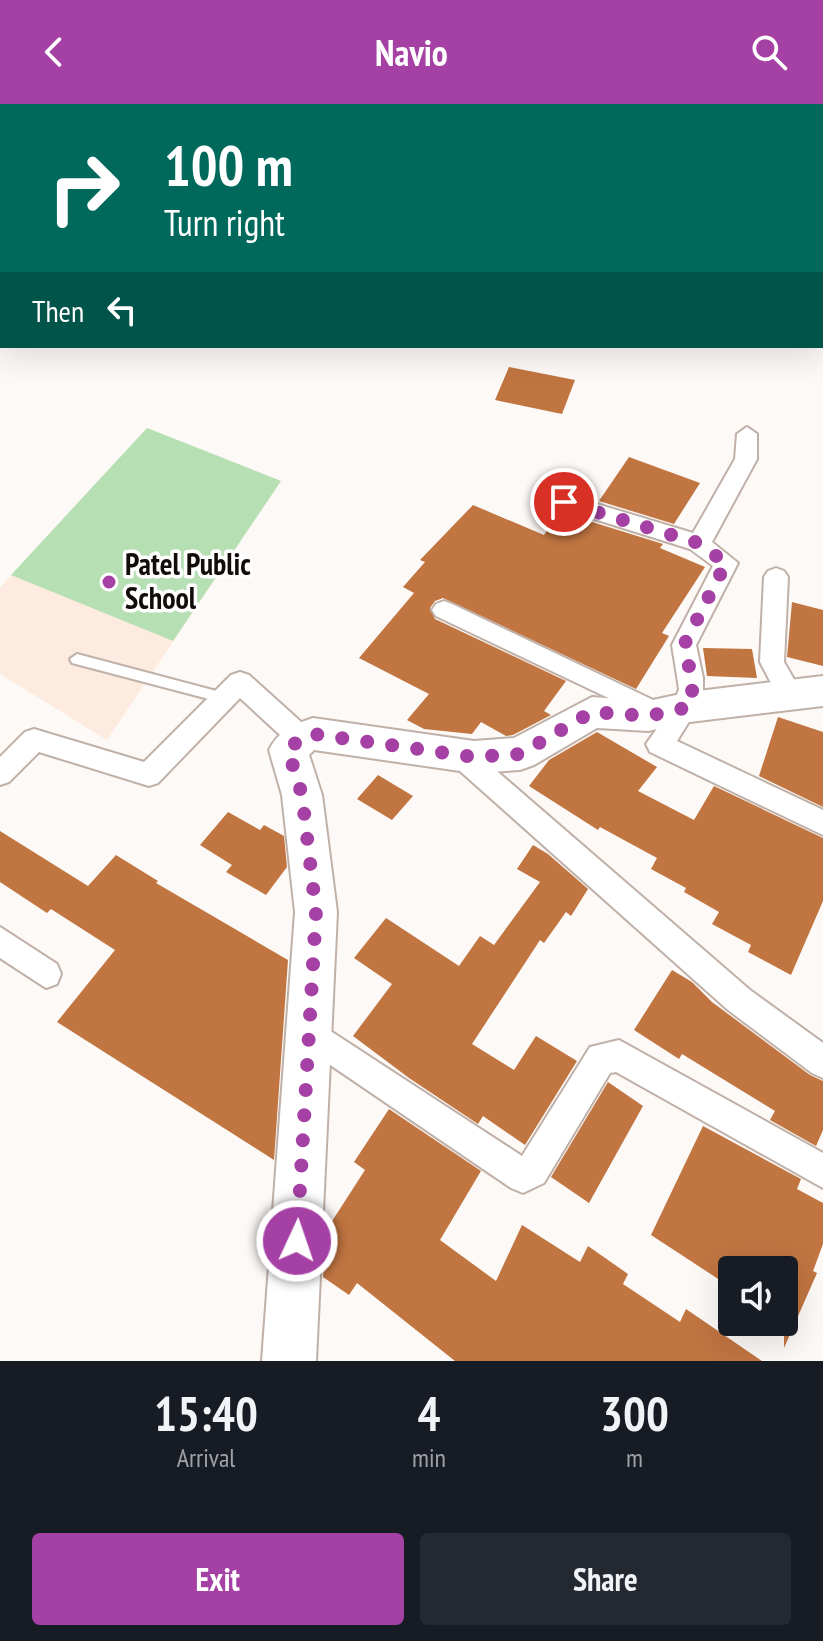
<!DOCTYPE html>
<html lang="en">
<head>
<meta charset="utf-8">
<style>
	:root { --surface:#171b24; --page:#242831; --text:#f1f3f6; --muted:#9ea1a6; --accent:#a540a4 }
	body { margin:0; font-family:"PT Sans Narrow",sans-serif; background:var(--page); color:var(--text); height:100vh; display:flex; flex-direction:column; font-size:30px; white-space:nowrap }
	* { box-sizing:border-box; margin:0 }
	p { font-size:26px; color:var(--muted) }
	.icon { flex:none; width:44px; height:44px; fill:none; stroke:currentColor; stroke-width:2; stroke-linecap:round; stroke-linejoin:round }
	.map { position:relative; height:1257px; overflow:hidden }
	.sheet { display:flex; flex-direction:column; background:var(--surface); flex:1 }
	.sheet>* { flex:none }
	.top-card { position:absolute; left:0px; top:0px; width:824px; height:244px; box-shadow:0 8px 32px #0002; background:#00695c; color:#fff; overflow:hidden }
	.controls { position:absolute; left:718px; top:1152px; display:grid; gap:16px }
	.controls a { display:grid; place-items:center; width:80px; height:80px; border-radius:8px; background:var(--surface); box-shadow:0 8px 32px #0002; font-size:40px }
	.pin { position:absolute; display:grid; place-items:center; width:68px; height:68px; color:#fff; margin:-34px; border:4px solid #fff; border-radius:50%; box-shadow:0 2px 8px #0007 }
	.me { position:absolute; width:88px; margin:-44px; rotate:3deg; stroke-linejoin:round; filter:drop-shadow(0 0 6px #0008) }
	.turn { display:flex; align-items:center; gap:28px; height:168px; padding:0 32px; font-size:36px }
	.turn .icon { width:104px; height:104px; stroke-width:2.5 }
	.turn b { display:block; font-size:56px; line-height:68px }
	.then { display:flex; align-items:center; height:76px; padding:0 32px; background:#0003; gap:16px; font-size:30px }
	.eta { display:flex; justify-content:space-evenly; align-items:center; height:136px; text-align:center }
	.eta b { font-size:48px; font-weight:700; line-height:56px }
	.button { display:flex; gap:16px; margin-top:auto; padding:16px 32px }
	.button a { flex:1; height:92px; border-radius:8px; background:var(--accent); color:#fff; font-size:32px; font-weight:700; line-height:92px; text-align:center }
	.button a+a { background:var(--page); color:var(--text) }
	header { display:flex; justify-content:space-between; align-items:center; height:104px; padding:0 32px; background:var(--accent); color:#fff; font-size:36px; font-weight:700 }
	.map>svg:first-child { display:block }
	.built { fill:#feebe0 }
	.green { fill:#b6dfb4 }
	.building { fill:#c17541 }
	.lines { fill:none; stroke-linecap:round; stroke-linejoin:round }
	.lane-casing { stroke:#c0b1a8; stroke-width:4 }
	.street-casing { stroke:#c0b1a8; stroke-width:4 }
	.secondary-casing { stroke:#c0b1a8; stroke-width:4 }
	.lane { fill:#fff; fill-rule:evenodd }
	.street { fill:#fff; fill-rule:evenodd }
	.secondary { fill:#fff; fill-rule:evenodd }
	.route { stroke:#a540a4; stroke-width:14; stroke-dasharray:0 25.2 }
	.poi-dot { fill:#a540a4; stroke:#fff; stroke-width:3 }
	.labels { text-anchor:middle; stroke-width:7; stroke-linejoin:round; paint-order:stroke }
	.poi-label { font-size:30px; font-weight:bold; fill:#130d0a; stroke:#fff; text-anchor:start }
</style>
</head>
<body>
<header><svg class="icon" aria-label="back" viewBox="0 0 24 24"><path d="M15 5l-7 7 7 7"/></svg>Navio<svg class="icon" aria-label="search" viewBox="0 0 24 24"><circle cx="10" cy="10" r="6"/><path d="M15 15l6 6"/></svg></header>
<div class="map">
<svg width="823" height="1257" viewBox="0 0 823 1257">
	<rect width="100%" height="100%" fill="#fdf9f7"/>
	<!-- built -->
	<path class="built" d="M147 324 281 377 107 636 0 570V484Z"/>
	<!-- green -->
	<path class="green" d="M147 324 281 377 173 537 11 471Z"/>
	<!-- building -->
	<path class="building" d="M509 263 575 276 562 310 495 296Z
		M629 353 700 379 674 420 599 397Z
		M473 401 544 431 560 408 663 440 660 444 705 463 662 529 669 532 636 585 443 494 435 497 430 504 435 515 566 577 544 607 551 611 513 631 506 632 481 618 472 630 424 625 407 616 429 590 359 554 414 489 403 483 425 458 420 456Z
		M792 498 823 506V562L787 553Z
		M703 544 752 545 757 574 707 572Z
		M778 613 823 628V703L759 672Z
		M597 628 657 663 638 687 694 716 714 682 823 734V797L791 871 748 848 751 841 712 820 719 808 684 788 686 784 651 765 657 754 600 723 598 726 529 682 549 656Z
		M378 671 413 692 392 716 357 695Z
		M228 708 260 726 264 721 284 732 287 763 266 791 226 768 232 761 200 741Z
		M0 727 88 782 116 751 158 777 156 779 288 856 274 1056 57 918 115 846 51 805 47 809 0 778Z
		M533 741 548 750 588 785 571 812 566 808 544 839 540 836 472 940 514 966 536 932 577 957 525 1041 483 1012 478 1020 409 974 353 932 392 880 354 854 386 814 459 862 480 832 494 841 540 778 517 765Z
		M672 866 692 878 712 898 810 971 823 977V1026L816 1042 770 1016 775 1007 682 950 679 955 634 926Z
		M608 978 643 1002 589 1099 551 1073Z
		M389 1005 481 1067 440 1136 496 1177 522 1121 580 1158 588 1142 628 1170 623 1180 680 1218 686 1205 762 1257H455L357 1179 349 1191 323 1173 325 1128 365 1066 354 1058Z
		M703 1022 801 1075 797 1085 823 1099V1140L813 1167 817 1169 784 1244V1166H732V1184L651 1131Z"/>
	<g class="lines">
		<defs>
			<path id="lane" d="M77 550 224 589 229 590 231 594 229 598 224 599 72 559 70 555Z"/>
			<path id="street" d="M747 323 757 330V355L712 438 738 459 696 541 703 574V595L677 637 823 706V731L650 648 646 640 661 619 436 512 432 506 436 500 444 497 452 500 672 605 679 585 672 541 713 462 690 445 556 403 553 398 556 393 564 390 693 429 735 355 737 330Z
				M776 464 784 467 788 473 784 558 803 591 799 598 790 601 781 598 760 558 764 473 768 467Z
				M240 568 249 571 310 626 314 634 310 642 301 645 292 642 240 594 158 679 149 682 39 648 9 678 0 681V653L25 628 34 625 144 658 231 571Z
				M460 640 469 643 750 886 823 939V974L812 969 728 906 451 659 447 651 451 643Z
				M0 823 57 860 61 870 57 880 46 884 0 854Z
				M309 913 522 1052 590 943 619 936 823 1049V1084L616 968 610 969 544 1079 523 1089 511 1084 298 939 293 928 298 917Z"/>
			<path id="secondary" d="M823 572V602L690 618 648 627 597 624 534 661 520 666 474 669 314 646 309 651 322 691 337 808 316 1257H262L295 808 282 691 269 646C279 626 293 621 313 614L474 637 514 634 592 593 648 597 690 588Z"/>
		</defs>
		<!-- lane casing -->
		<use href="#lane" class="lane-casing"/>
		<!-- street casing -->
		<use href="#street" class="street-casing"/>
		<!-- secondary casing -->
		<use href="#secondary" class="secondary-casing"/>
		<!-- lane -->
		<use href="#lane" class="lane"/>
		<!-- street -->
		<use href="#street" class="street"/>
		<!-- secondary -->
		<use href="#secondary" class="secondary"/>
	</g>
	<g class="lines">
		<!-- route -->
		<path class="route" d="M297 1137 316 808 302 691 288 646 301 634 313 630 474 653 520 650 592 608 648 612 690 603 693 580 684 541 726 459 698 439 564 398"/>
	</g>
	<!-- markers -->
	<circle class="poi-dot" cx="109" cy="478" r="8"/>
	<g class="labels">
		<!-- poi labels -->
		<g class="poi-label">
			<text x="125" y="471">Patel Public<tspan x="125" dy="34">School</tspan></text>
		</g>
	</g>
</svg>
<div class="controls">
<a><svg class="icon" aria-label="sound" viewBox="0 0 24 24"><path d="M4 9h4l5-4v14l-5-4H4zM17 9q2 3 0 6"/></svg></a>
</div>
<div class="pin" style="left:564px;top:398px;background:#d93025"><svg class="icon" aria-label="arrive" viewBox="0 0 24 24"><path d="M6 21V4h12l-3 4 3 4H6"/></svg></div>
<svg class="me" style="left:297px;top:1137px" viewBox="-20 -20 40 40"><circle r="17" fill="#a540a4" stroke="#fff" stroke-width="3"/><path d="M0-11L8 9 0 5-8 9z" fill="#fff"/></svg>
<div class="top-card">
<div class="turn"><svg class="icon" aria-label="right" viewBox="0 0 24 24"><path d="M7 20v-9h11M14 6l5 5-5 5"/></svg><div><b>100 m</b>Turn right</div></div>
<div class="then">Then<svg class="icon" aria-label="left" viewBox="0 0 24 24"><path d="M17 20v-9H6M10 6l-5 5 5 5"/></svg></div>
</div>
</div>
<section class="sheet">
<div class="eta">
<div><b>15:40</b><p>Arrival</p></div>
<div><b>4</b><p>min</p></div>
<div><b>300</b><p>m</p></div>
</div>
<div class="button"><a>Exit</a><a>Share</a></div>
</section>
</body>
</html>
